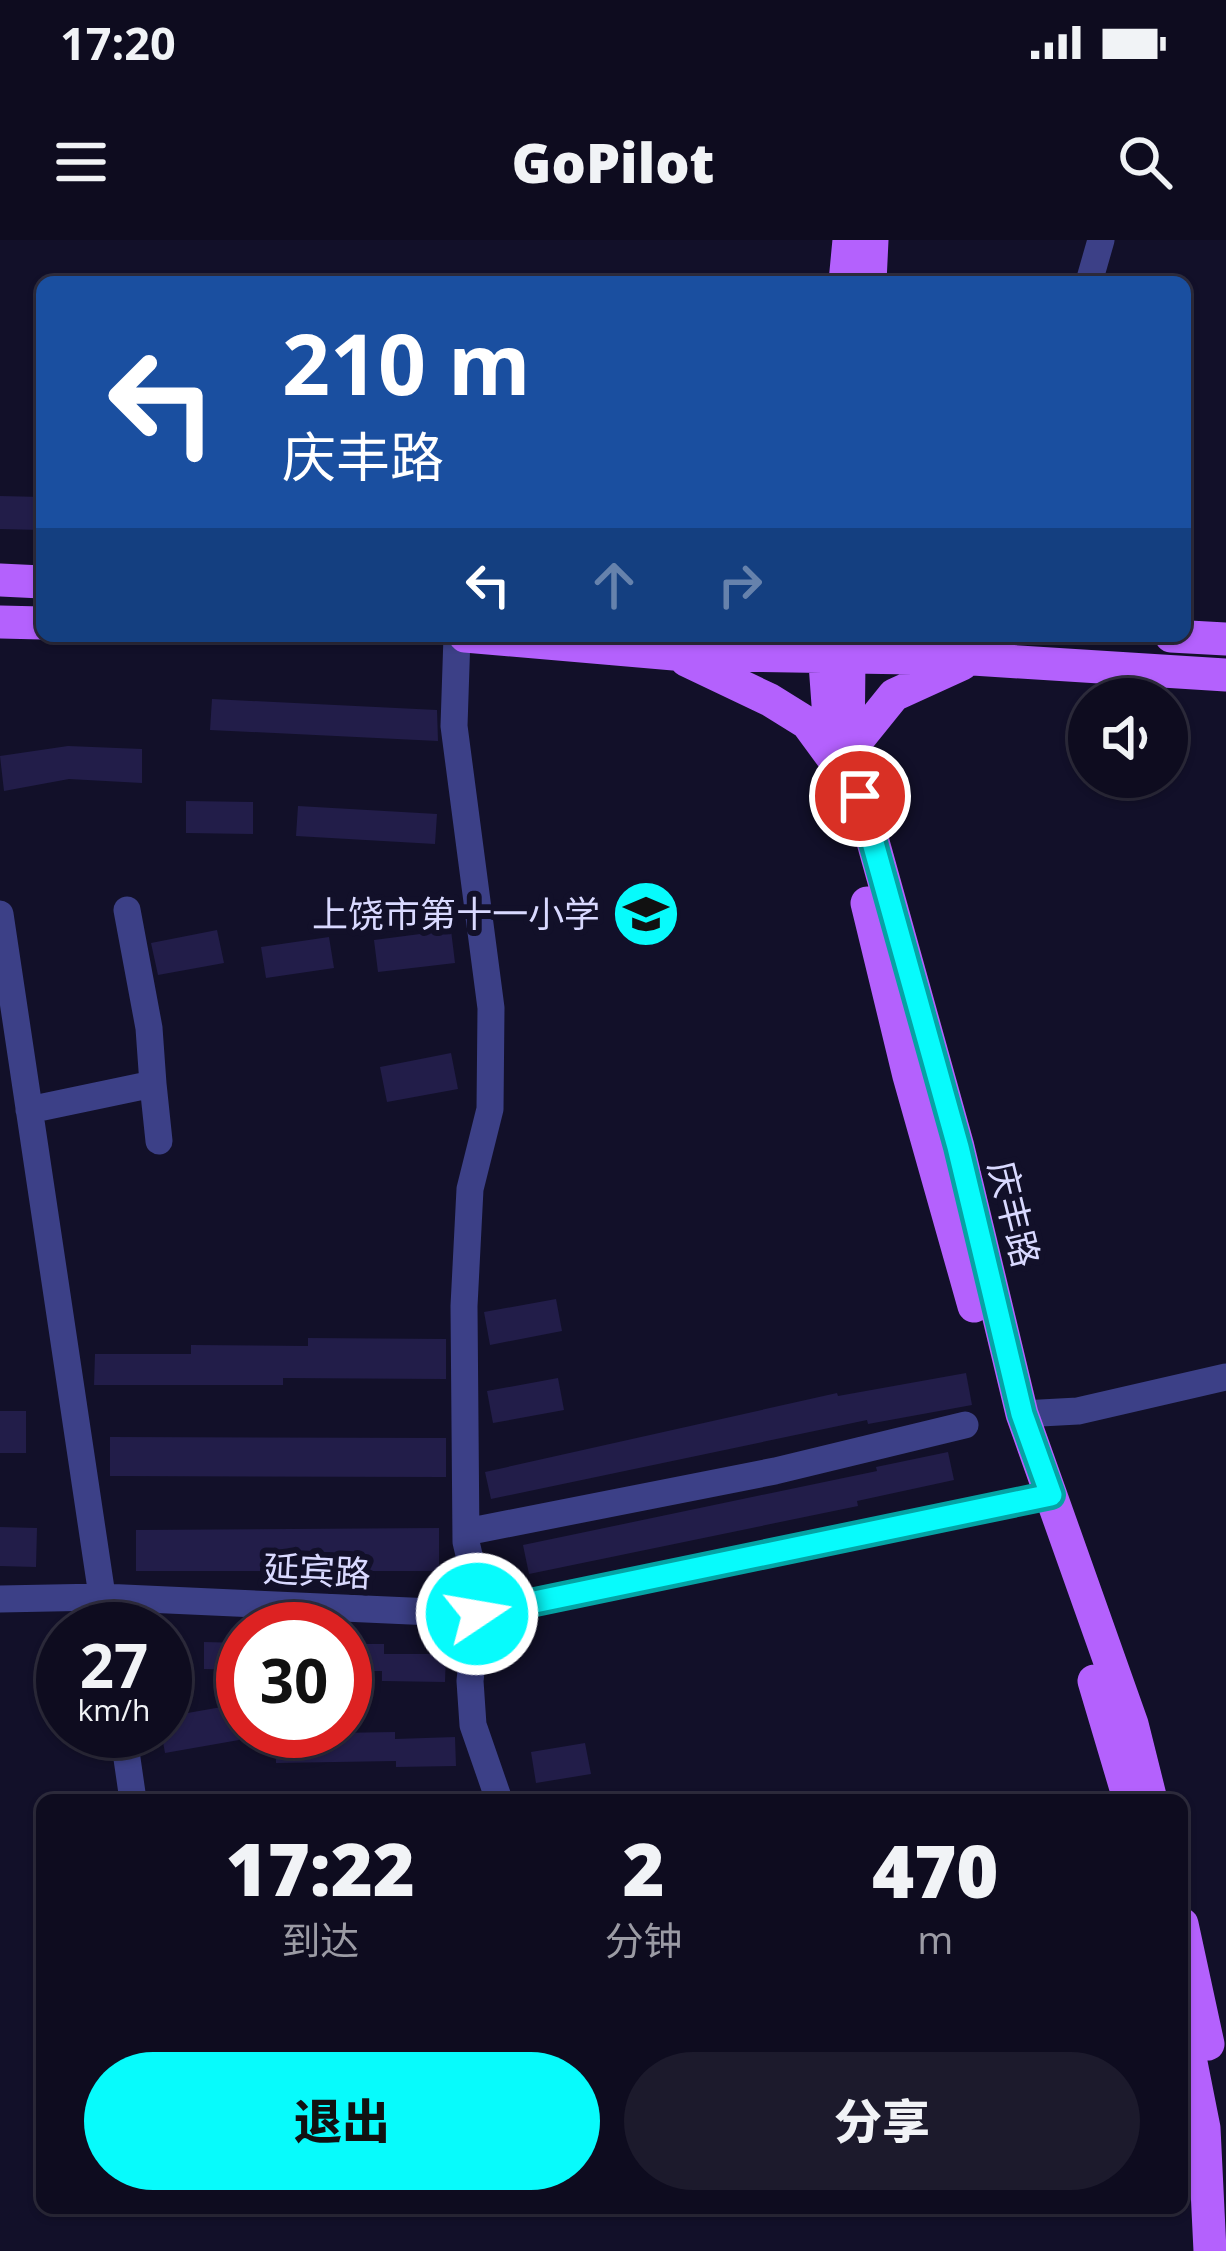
<!DOCTYPE html>
<html lang="zh">
<head>
<meta charset="utf-8">
<style>
	:root { --surface:#0e0c1f; --page:#1c1a2c; --text:#f1f3f6; --muted:#9b9ba4; --line:#2e2c3d; --accent:#07fbfc }
	body { margin:0; font-family:"Open Sans","Noto Sans SC",sans-serif; background:var(--page); color:var(--text); height:100vh; display:flex; flex-direction:column; font-size:45px; white-space:nowrap }
	* { box-sizing:border-box; margin:0 }
	p { font-size:39px; color:var(--muted) }
	.icon { flex:none; width:66px; height:66px; fill:none; stroke:currentColor; stroke-width:2; stroke-linecap:round; stroke-linejoin:round }
	.map { position:relative; flex:1; overflow:hidden }
	.sheet { position:absolute; left:36px; top:1554px; width:1152px; height:420px; display:flex; flex-direction:column; background:var(--surface); border-radius:18px; box-shadow:0 3px 9px #0004,0 0 0 3px var(--line) }
	.sheet>* { flex:none }
	.banner { position:absolute; left:36px; top:36px; width:1155px; height:366px; border-radius:18px; box-shadow:0 3px 9px #0004,0 0 0 3px var(--line); background:#1a4fa0; color:#fff; overflow:hidden }
	.buttons { position:absolute; left:1068px; top:438px; display:grid; gap:24px }
	.buttons a { display:grid; place-items:center; width:120px; height:120px; border-radius:50%; background:var(--surface); box-shadow:0 3px 9px #0004,0 0 0 3px var(--line); font-size:60px }
	.speed { position:absolute; left:36px; top:1362px; display:flex; gap:24px; font-size:60px; font-weight:700; text-align:center }
	.speed>* { display:grid; place-content:center; width:156px; height:156px; border-radius:50%; background:var(--surface); box-shadow:0 3px 9px #0004,0 0 0 3px var(--line); line-height:1 }
	.speed small { font-size:30px; font-weight:400 }
	.speed .limit { border:18px solid #d22; background:#fff; color:#111 }
	.pin { position:absolute; display:grid; place-items:center; width:102px; height:102px; color:#fff; margin:-51px; border:6px solid #fff; border-radius:50%; box-shadow:0 3px 12px #0007 }
	.me { position:absolute; width:132px; margin:-66px; rotate:78deg; stroke-linejoin:round; filter:drop-shadow(0 0 9px #0008) }
	.turn { display:flex; align-items:center; gap:42px; height:252px; padding:0 48px; font-size:54px }
	.turn .icon { width:156px; height:156px; stroke-width:2.5 }
	.turn b { display:block; font-size:84px; line-height:102px }
	.lanes { display:flex; align-items:center; height:114px; padding:0 48px; background:#0003; justify-content:center; gap:60px; direction:ltr }
	.lanes .off { opacity:.35 }
	.eta { display:flex; justify-content:space-evenly; align-items:center; height:204px; text-align:center }
	.eta b { font-size:72px; font-weight:800; line-height:84px }
	.button { display:flex; gap:24px; margin-top:auto; padding:24px 48px }
	.button a { flex:1; height:138px; border-radius:72px; background:var(--accent); color:#111; font-size:48px; font-weight:800; line-height:138px; text-align:center }
	.button a+a { background:var(--page); color:var(--text) }
	.status { display:flex; justify-content:space-between; align-items:center; height:84px; padding:0 60px; background:var(--surface); direction:ltr }
	.status svg { height:33px; fill:currentColor }
	header { display:flex; justify-content:space-between; align-items:center; height:156px; padding:0 48px; background:var(--surface); font-size:54px; font-weight:800 }
	.map>svg:first-child { display:block }
	.building { fill:#221d49 }
	.lines { fill:none; stroke-linecap:round; stroke-linejoin:round }
	.minor { stroke:#3c4087; stroke-width:27 }
	.major { stroke:#b461fd; stroke-width:33 }
	.route-casing { stroke:#05a3a4; stroke-width:30 }
	.route { stroke:#07fbfc; stroke-width:21 }
	.labels { text-anchor:middle; stroke-width:12; stroke-linejoin:round; paint-order:stroke }
	.poi-label { font-size:36px; fill:#d9d9ff; stroke:#121029; text-anchor:end }
	.street-label { font-size:36px; fill:#d9d9ff; stroke:#121029 }
</style>
</head>
<body>
<div class="status"><b>17:20</b><svg viewBox="0 0 49 12"><path d="M0 12V9h3v3zM5 12V6h3v6zM10 12V3h3v9zM15 12V0h3v12zM26 1h20v11H26zM47 4h2v5h-2z"/></svg></div>
<header><svg class="icon" aria-label="menu" viewBox="0 0 24 24"><path d="M4 6h16M4 12h16M4 18h16"/></svg>GoPilot<svg class="icon" aria-label="search" viewBox="0 0 24 24"><circle cx="10" cy="10" r="6"/><path d="M15 15l6 6"/></svg></header>
<div class="map">
<svg width="1226" height="2011" viewBox="0 0 1226 2011">
	<rect width="100%" height="100%" fill="#121029"/>
	<!-- building -->
	<path class="building" d="M0 256 42 257V290L0 289Z
		M212 459 437 470 438 501 210 490Z
		M68 506 142 509V543L69 539 4 551 0 516Z
		M186 561 253 562V594L186 593Z
		M298 566 437 574 435 604 296 596Z
		M217 690 224 723 158 735 151 703Z
		M451 690 455 723 378 732 374 700Z
		M329 697 334 728 266 738 261 707Z
		M451 813 458 849 387 862 380 827Z
		M556 1059 562 1091 490 1105 484 1072Z
		M308 1098 446 1099V1139L283 1138V1145H94L95 1114H191V1105L308 1106Z
		M966 1133 972 1165 868 1184 867 1180 491 1259 485 1232 837 1153 838 1156Z
		M558 1138 564 1170 493 1183 487 1151Z
		M0 1171H26V1213H0Z
		M110 1197 446 1198V1237L110 1236Z
		M948 1212 954 1240 857 1261 858 1266 529 1334 523 1305 877 1231 876 1227Z
		M0 1287 37 1288 36 1327 0 1326Z
		M439 1288V1331H136V1290Z
		M204 1402 243 1403V1430L204 1429Z
		M345 1404H384V1414H446L445 1442 382 1441V1431H345Z
		M233 1465 239 1500 165 1513 161 1491H165V1477Z
		M395 1492V1499L455 1497 456 1526 396 1527V1521L276 1523 275 1494Z
		M585 1503 591 1534 536 1543 531 1512Z"/>
	<g class="lines">
		<!-- minor -->
		<path class="minor" d="M1089 42 1101 0
			M457 396 454 486 491 768 490 869 470 949 464 1066 466 1302 479 1357 470 1441 473 1485 499 1560
			M0 674 107 1389
			M153 844 159 901
			M29 870 153 844 149 788 127 670
			M1022 1174 1078 1171 1226 1137
			M466 1292 775 1231 965 1185
			M0 1359 102 1357 477 1374 1051 1255
			M123 1491 133 1560"/>
		<!-- major -->
		<path class="major" d="M845 42 849 0
			M870 42 872 0
			M0 340 42 342
			M0 382 42 383
			M465 396 674 414 973 419 1226 435
			M823 396 829 478
			M846 396 849 420 848 512 958 907 1022 1174 1132 1484 1151 1560
			M1171 396 1226 399
			M686 420 770 460 807 483 832 517
			M848 512 894 455 962 424
			M867 663 909 836 974 1066
			M1094 1441 1127 1552
			M1182 1684 1208 1804
			M1182 1777 1204 1888 1210 2011"/>
	</g>
	<g class="lines">
		<defs>
			<path id="route" d="M477 1374 1051 1255 1022 1174 958 907 860 556"/>
		</defs>
		<!-- route casing -->
		<use href="#route" class="route-casing"/>
		<!-- route -->
		<use href="#route" class="route"/>
	</g>
	<!-- icons -->
	<defs>
		<symbol id="school-disc" viewBox="-11 -11 22 22"><circle r="9.5" fill="#07fbfc" stroke="#121029"/><path d="M0-5L7-2L0 1L-7-2ZM-4 1L0 2.5L4 1V4Q0 6-4 4Z" fill="#111"/></symbol>
	</defs>
	<g fill-rule="evenodd">
		<use href="#school-disc" x="608" y="636" width="76" height="76"/>
	</g>
	<g class="labels">
		<!-- poi labels -->
		<g class="poi-label">
			<text x="600" y="687">上饶市第十一小学</text>
		</g>
		<!-- street labels -->
		<g class="street-label">
			<text transform="translate(1014 974) rotate(76)" y="13">庆丰路</text>
			<text transform="translate(317 1331) rotate(3)" y="13">延宾路</text>
		</g>
	</g>
</svg>
<div class="buttons">
<a><svg class="icon" aria-label="sound" viewBox="0 0 24 24"><path d="M4 9h4l5-4v14l-5-4H4zM17 9q2 3 0 6"/></svg></a>
</div>
<div class="speed"><div>27<small>km/h</small></div><div class="limit">30</div></div>
<div class="pin" style="left:860px;top:556px;background:#d93025"><svg class="icon" aria-label="arrive" viewBox="0 0 24 24"><path d="M6 21V4h12l-3 4 3 4H6"/></svg></div>
<svg class="me" style="left:477px;top:1374px" viewBox="-20 -20 40 40"><circle r="17" fill="#07fbfc" stroke="#fff" stroke-width="3"/><path d="M0-11L8 9 0 5-8 9z" fill="#fff"/></svg>
<div class="banner">
<div class="turn"><svg class="icon" aria-label="left" viewBox="0 0 24 24"><path d="M17 20v-9H6M10 6l-5 5 5 5"/></svg><div><b>210 m</b>庆丰路</div></div>
<div class="lanes"><svg class="icon" aria-label="left" viewBox="0 0 24 24"><path d="M17 20v-9H6M10 6l-5 5 5 5"/></svg><svg class="icon off" aria-label="ahead" viewBox="0 0 24 24"><path d="M12 20V5M6 11l6-6 6 6"/></svg><svg class="icon off" aria-label="right" viewBox="0 0 24 24"><path d="M7 20v-9h11M14 6l5 5-5 5"/></svg></div>
</div>
<section class="sheet">
<div class="eta">
<div><b>17:22</b><p>到达</p></div>
<div><b>2</b><p>分钟</p></div>
<div><b>470</b><p>m</p></div>
</div>
<div class="button"><a>退出</a><a>分享</a></div>
</section>
</div>
</body>
</html>
